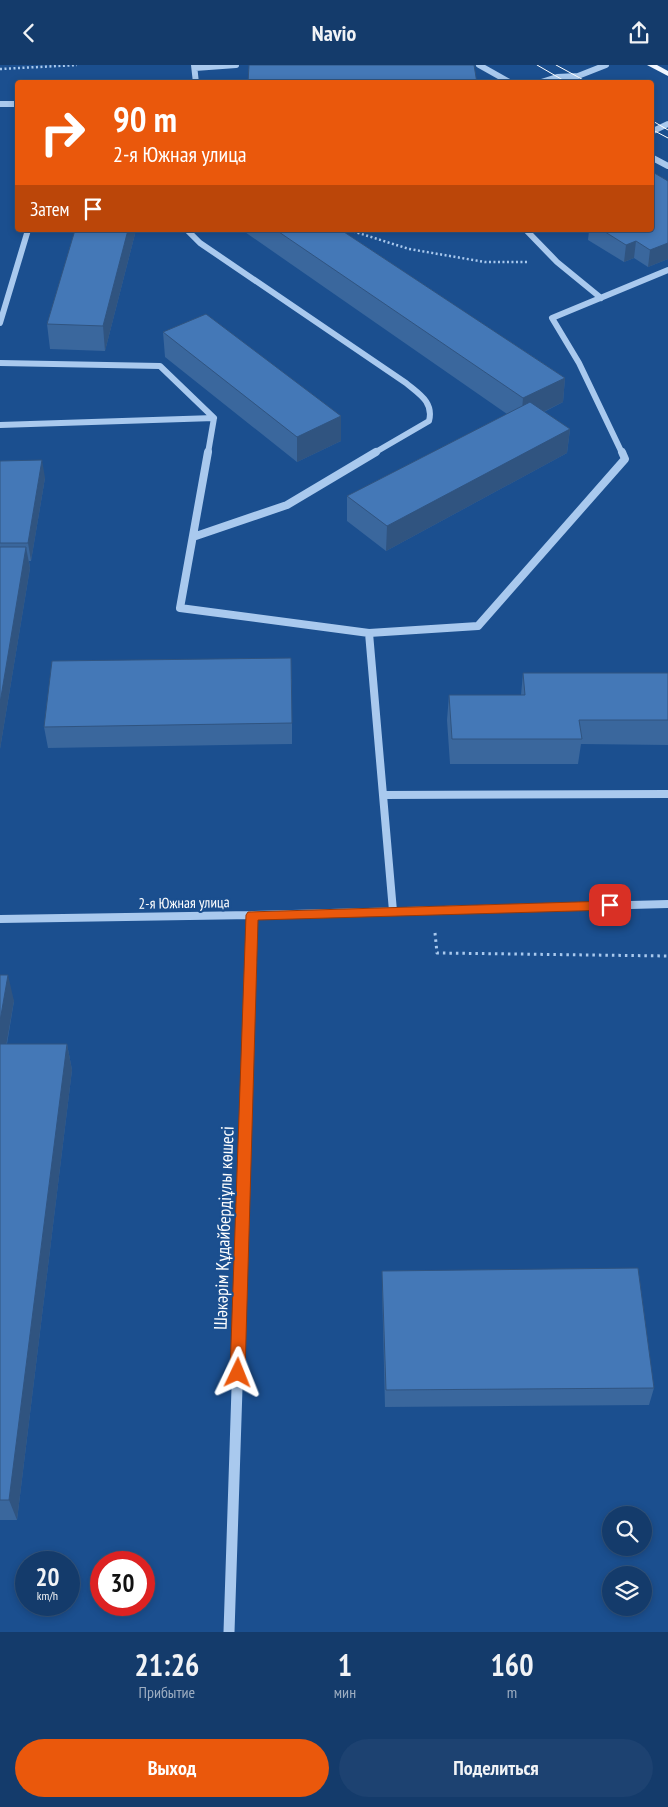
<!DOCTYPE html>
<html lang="ru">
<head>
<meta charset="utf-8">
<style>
	:root { --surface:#143b6b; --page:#1d4271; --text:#f1f3f6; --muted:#9dadc1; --line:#33557e; --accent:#ea580c }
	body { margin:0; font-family:"PT Sans Narrow",sans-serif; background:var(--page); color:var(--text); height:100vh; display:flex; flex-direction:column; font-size:19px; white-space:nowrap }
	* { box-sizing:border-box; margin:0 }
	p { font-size:16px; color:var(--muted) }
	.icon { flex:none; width:28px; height:28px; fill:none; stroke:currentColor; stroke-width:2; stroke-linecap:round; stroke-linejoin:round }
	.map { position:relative; height:1567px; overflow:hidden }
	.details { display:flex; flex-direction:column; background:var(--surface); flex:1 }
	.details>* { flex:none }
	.top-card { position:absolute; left:15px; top:15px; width:639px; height:152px; border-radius:5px; box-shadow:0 2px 8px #0003,0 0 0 1px var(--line); background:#ea580c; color:#fff; overflow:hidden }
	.buttons { position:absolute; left:602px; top:1441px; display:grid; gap:10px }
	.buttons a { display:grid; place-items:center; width:50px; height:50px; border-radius:50%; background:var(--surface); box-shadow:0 2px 8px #0003,0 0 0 1px var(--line); font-size:25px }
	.speed { position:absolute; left:15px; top:1486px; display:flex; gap:10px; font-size:25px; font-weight:700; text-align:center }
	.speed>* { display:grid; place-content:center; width:65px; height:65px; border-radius:50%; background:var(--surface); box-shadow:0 2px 8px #0003,0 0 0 1px var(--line); line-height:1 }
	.speed small { font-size:12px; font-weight:400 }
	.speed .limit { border:8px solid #d22; background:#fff; color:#111 }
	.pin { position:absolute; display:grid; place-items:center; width:42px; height:42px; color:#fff; margin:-21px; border-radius:10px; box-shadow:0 2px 8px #0006 }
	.me { position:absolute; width:55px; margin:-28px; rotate:2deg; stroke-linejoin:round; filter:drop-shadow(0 0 4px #0008) }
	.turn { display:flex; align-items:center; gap:18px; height:105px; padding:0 15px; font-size:22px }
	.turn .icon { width:65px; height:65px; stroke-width:2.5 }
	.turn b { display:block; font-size:35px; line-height:42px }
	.then { display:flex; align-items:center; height:48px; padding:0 15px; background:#0003; gap:10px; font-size:19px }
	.eta { display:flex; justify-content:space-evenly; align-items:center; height:85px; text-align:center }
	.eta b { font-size:30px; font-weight:700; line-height:35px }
	.cta { display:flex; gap:10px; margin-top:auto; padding:10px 15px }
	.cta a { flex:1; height:58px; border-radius:30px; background:var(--accent); color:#fff; font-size:20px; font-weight:700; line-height:58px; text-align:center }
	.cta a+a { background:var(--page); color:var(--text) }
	header { display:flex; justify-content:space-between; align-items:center; height:65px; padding:0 15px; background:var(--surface); font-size:22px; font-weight:700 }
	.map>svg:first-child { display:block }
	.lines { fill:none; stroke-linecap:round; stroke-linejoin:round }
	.path-far1 { stroke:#a9c9ee; stroke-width:2.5; stroke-dasharray:2 2.5; stroke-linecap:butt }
	.path { stroke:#a9c9ee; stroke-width:3; stroke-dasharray:2.5 4; stroke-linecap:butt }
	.minor-far2 { stroke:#a9c9ee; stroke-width:6 }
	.minor-far1 { stroke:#a9c9ee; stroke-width:8 }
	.minor { stroke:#a9c9ee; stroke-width:11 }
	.major { fill:#f0f6ff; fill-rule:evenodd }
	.tram { stroke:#fff; stroke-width:1 }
	.wall { fill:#3a679d }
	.shaded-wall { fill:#305480 }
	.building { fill:#4478b7; stroke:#305480 }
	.route { fill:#ea580c; stroke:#983908 }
	.labels { text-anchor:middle; stroke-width:4.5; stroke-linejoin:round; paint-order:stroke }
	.street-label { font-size:15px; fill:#fff; stroke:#1b4f8f }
	.near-street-label { font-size:18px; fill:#fff; stroke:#1b4f8f }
</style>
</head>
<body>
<header><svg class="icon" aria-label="back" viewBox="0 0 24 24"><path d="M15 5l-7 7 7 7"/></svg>Navio<svg class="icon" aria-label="share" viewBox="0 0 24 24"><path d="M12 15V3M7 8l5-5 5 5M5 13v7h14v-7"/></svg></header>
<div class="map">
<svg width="668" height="1567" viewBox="0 0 668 1567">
	<rect width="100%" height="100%" fill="#1b4f8f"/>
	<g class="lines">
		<!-- path-far1 -->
		<path class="path-far1" d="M0 4 77 0
			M349 165 409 184 485 197H527"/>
		<!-- path -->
		<path class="path" d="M435 868 437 888 668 891"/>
		<!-- minor-far2 -->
		<path class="minor-far2" d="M194 0 196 18
			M479 0 511 18
			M195 3 236 0
			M538 18 557 12 578 11 606 0
			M0 39H18
			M651 67 668 59
			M651 92 668 101
			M187 165 200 178 406 318C419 329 434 337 429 356L374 388
			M526 165 557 197 601 233
			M0 258 28 165
			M0 298 160 301 214 353 0 360
			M208 388 214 353
			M622 388 579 298 552 253 668 205"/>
		<!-- minor-far1 -->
		<path class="minor-far1" d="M208 387 180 543 369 568 478 561 625 394 622 387
			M193 472 287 440 376 387
			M369 568 393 846
			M383 730 668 729
			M0 854 252 850 668 839
			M250 898 252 850"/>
		<!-- minor -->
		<path class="minor" d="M229 1567 251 897"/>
		<!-- major -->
		<path class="major" d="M647 0H657L668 6V11Z"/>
		<!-- tram -->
		<path class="tram" d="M537 0 568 18
			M556 0 589 18
			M651 55 668 65
			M651 64 668 73"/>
	</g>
	<!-- wall -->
	<path class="wall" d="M668 116V194L648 202 634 193 624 197 588 175 589 166 588 165H651Z
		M136 165 105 286 50 284 47 259Z
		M242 165H341L565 313 563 337 544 347 570 364 567 388 386 486 347 456V431L507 349Z
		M163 267 341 351V376L297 397 165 292Z
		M0 396 45 413 31 496H29L30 503 0 684Z
		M523 608H668V680L581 679 578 699H450L447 655 449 630H521Z
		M292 614V679L48 683 44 662Z
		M0 910 14 936 7 979H67L72 1005 17 1455H0Z
		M382 1206 654 1323 649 1340 385 1342 382 1223Z"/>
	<!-- shaded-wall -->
	<path class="shaded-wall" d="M128 165H136L105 286 103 261Z
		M636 176 634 193 624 197 626 180Z
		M668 178V194L648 202 650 185Z
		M565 313 563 337 521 358 523 333Z
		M341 351V376L297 397V372Z
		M570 364 567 388 386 486 387 461Z
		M42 395 45 413 31 496 28 478Z
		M26 482 30 503 0 684V638Z
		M8 910 14 936 2 1004 0 995V956Z
		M67 979 72 1005 17 1455 9 1435Z"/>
	<!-- building -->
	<path class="building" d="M249 0H474L477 18H248Z
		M651 106 668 116V178L650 185 636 176 626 180 602 165H651Z
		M75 165H128L103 261 47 259Z
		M276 165H341L565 313 523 333Z
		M206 249 341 351 297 372 163 267Z
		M530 337 570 364 387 461 347 431Z
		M42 395 28 478H0V396Z
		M0 482H26L0 638Z
		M291 593 292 658 44 662 52 596Z
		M523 608H668V655H579L582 674H452L449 630H525Z
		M0 910H8L0 956Z
		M0 979H67L9 1435H0Z
		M638 1203 654 1323 386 1325 382 1206Z"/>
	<!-- route -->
	<path class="route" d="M610 836 615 840 610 845 258 855 245 1308 243 1313 238 1315 232 1313 230 1308 246 850 248 847Z"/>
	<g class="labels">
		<!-- street labels -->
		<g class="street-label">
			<text transform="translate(184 838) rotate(-1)" y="5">2-я Южная улица</text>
		</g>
		<!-- near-street labels -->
		<g class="near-street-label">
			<text transform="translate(224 1163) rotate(-88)" y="6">Шәкәрім Құдайбердіұлы көшесі</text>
		</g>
	</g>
</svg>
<div class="buttons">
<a><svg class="icon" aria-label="search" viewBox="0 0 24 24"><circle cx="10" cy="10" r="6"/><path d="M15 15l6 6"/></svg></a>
<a><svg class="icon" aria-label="layers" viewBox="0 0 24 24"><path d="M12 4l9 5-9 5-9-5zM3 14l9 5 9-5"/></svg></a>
</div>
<div class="speed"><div>20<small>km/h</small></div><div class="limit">30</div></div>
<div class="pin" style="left:610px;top:840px;background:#d93025"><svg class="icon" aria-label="arrive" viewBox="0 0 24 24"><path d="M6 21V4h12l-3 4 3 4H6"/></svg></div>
<svg class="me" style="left:238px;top:1308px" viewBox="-20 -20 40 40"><path d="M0-17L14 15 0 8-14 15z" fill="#ea580c" stroke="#fff" stroke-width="4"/></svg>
<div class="top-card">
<div class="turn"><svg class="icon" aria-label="right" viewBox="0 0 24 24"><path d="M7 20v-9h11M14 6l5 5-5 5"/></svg><div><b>90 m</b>2-я Южная улица</div></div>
<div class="then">Затем<svg class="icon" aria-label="arrive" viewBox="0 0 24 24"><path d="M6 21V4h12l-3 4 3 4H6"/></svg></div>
</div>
</div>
<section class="details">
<div class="eta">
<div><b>21:26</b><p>Прибытие</p></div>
<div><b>1</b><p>мин</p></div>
<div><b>160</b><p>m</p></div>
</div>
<div class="cta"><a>Выход</a><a>Поделиться</a></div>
</section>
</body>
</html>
